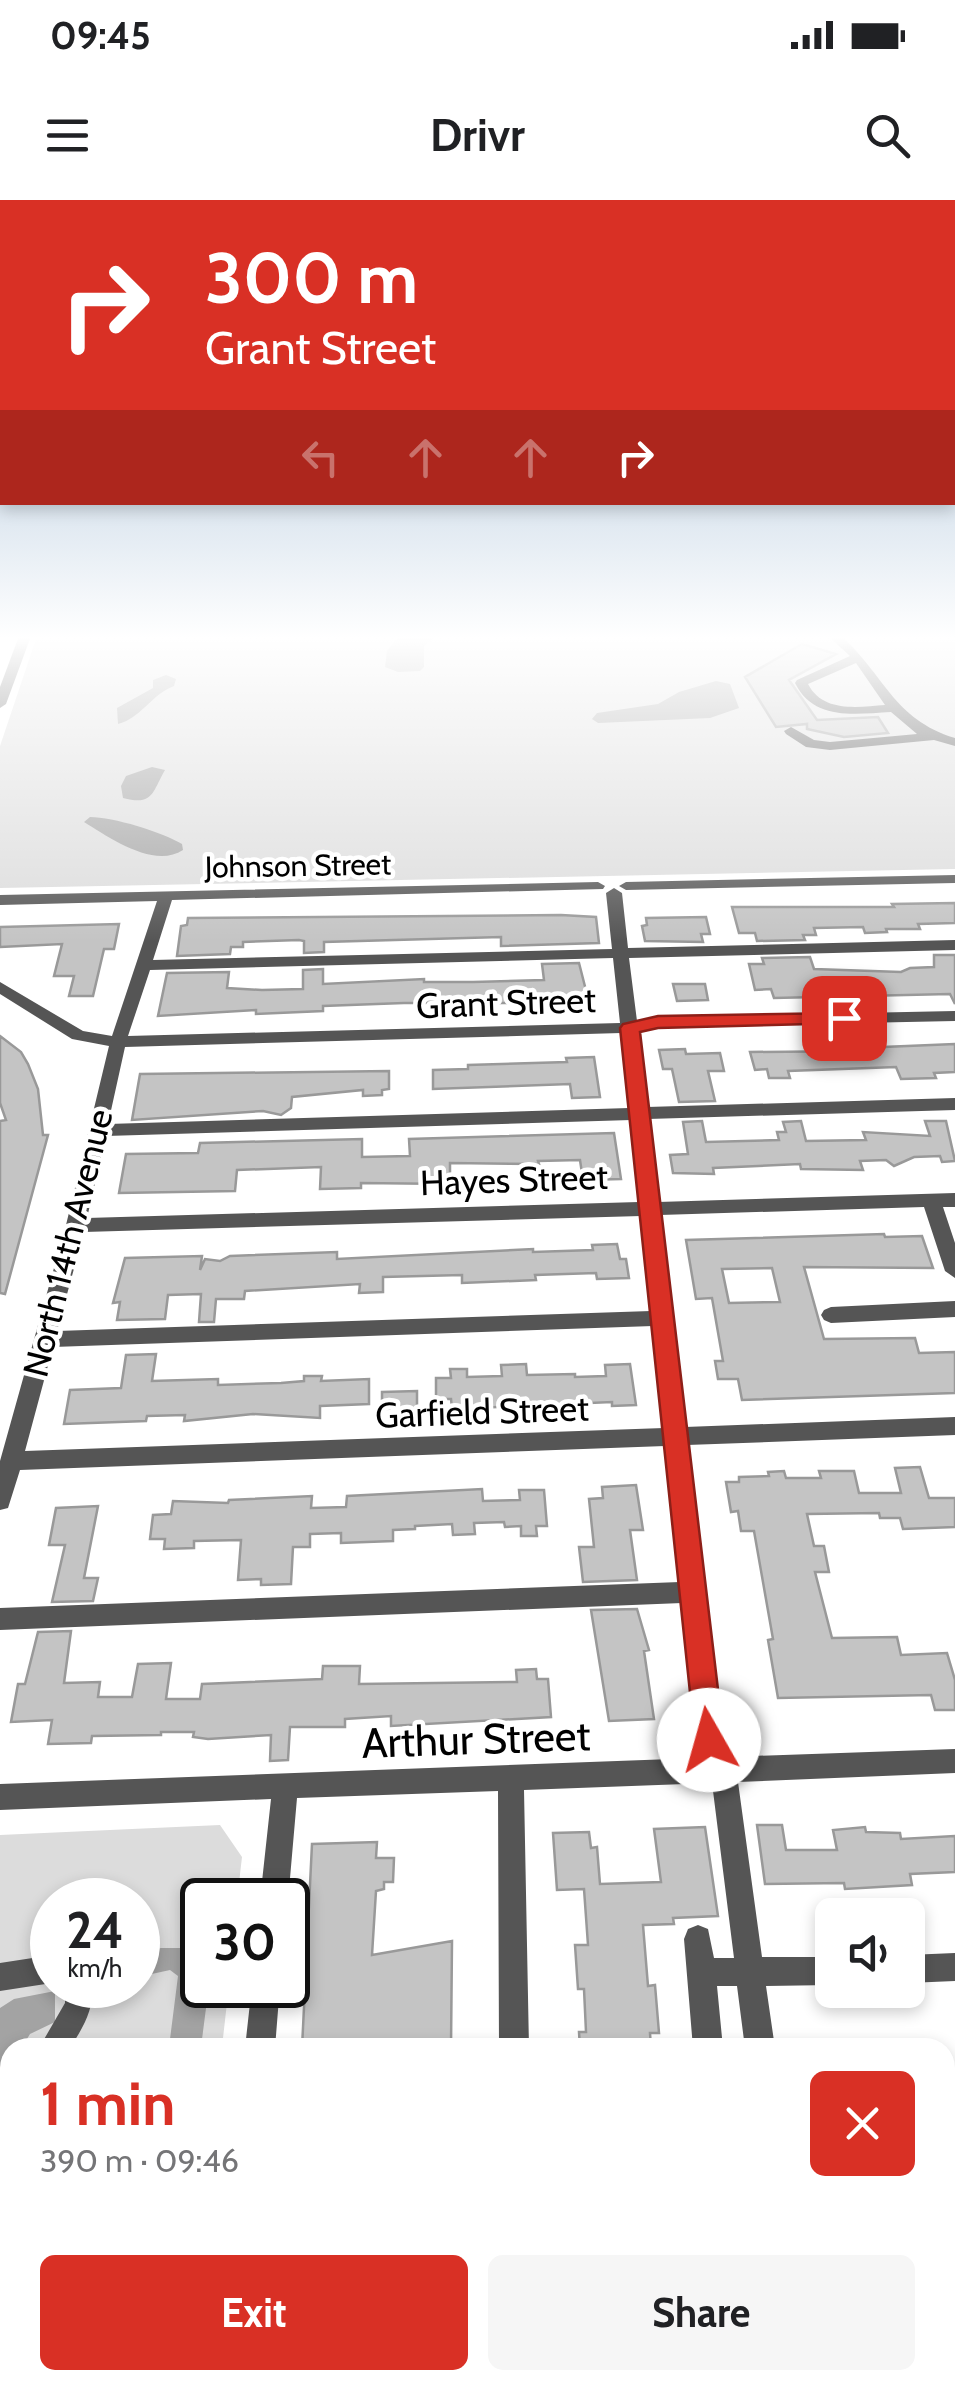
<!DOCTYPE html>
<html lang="en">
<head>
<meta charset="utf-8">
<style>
	:root { --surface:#fff; --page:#f6f6f6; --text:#202124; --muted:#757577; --accent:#d93025 }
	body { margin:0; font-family:Cabin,sans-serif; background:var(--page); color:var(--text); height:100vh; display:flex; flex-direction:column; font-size:38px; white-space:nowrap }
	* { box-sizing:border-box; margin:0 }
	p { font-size:32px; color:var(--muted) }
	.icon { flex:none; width:55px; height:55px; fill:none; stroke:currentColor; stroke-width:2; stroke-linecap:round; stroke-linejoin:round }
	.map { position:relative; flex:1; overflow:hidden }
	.drawer { position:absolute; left:0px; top:1838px; width:955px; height:352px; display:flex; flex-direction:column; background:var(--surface); border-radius:30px 30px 0 0; box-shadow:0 5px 15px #0003 }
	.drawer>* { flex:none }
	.hud { position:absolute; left:0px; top:0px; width:955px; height:305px; box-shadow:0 5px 15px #0003; background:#d93025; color:#fff; overflow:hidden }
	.tools { position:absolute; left:815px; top:1698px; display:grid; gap:20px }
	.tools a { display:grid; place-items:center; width:110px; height:110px; border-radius:15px; background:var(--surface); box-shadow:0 5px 15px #0003; font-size:50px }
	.speed { position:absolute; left:30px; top:1678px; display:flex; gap:20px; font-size:50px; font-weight:700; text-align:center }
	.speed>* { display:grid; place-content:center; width:130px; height:130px; border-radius:50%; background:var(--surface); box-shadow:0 5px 15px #0003; line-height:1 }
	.speed small { font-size:25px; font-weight:400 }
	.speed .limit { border:5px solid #111; border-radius:15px; background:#fff; color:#111 }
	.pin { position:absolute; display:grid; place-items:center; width:85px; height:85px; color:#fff; margin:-42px; border-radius:20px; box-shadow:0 5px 15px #0006 }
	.me { position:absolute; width:110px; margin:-55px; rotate:353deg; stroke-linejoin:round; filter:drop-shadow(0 0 8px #0008) }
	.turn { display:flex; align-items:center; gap:35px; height:210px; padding:0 40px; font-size:45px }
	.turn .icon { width:130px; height:130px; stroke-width:2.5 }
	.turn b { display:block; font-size:70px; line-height:85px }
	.lanes { display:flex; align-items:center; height:95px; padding:0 40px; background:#0003; justify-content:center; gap:50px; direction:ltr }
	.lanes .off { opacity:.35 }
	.round { display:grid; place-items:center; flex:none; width:105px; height:105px; border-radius:15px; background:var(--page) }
	.headline { display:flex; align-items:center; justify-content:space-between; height:170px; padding:0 40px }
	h1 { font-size:60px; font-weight:700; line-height:75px; color:var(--accent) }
	.button { display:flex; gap:20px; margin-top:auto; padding:20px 40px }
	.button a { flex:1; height:115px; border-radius:15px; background:var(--accent); color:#fff; font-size:40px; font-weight:700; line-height:115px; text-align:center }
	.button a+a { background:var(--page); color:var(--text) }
	.status { display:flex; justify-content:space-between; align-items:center; height:70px; padding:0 50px; background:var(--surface); direction:ltr }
	.status svg { height:28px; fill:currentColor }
	header { display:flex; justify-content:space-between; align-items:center; height:130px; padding:0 40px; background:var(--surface); font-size:45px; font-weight:700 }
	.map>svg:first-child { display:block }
	.green { fill:#dcdcdc; fill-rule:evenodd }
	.water { fill:#a3a3a3 }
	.building { fill:#c4c4c4; stroke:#999; stroke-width:2.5; fill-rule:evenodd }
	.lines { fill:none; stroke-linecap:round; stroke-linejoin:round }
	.minor { fill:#555; fill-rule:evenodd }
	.route { fill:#d93025; stroke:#8d1f18; stroke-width:2.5 }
	.labels { text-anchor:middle; stroke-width:9; stroke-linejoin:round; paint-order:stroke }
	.far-street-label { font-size:30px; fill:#000; stroke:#fff }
	.street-label { font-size:35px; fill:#000; stroke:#fff }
	.near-street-label { font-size:42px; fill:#000; stroke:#fff }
</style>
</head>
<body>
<div class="status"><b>09:45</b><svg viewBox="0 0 49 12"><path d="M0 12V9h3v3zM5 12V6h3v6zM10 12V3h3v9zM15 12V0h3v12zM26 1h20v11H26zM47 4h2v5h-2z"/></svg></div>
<header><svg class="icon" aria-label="menu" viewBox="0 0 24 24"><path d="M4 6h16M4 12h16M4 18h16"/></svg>Drivr<svg class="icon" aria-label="search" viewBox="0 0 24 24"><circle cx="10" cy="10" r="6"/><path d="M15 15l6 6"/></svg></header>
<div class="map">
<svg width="955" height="2189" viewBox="0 0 955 2189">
	<rect width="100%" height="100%" fill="#fff"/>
	<!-- green -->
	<path class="green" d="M37 436H955V669L0 688V546Z
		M220 1625 242 1657 237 1700H202V1785H229L222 1847 10 1848V2180H188L187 2189H0V1635ZM52 1700H138V1785H52Z"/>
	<!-- water -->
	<path class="water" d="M399 436H437L424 446V467L420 471 398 472 385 467 387 451Z
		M166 475 176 479 174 486C152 494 140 519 118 524L117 508 153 488V480Z
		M716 481 730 484 739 508 710 518 598 523 592 519 597 513 658 504 679 492Z
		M152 567 165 570C152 592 154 606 123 598L121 586 126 576Z
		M90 617C113 617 162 632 182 644L183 650C154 669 110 638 84 622Z
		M161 1748H185L202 1755V1785H209L201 1847H169L178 1776 170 1770 138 1777V1753Z
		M55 1791V1822L30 1834 22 1847 10 1848V1879L0 1893V1808L14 1799Z"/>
	<!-- building -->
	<path class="building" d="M802 444 836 454 789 480 817 520 878 517 888 533 844 537 807 529V524L776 527 745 477Z
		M955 703V723L918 724 920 729H886L887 732 865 733 863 727 814 728 816 735H803L805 740 757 741 755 733H739L732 707H894L892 704Z
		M561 715 596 717 599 743 501 746V737L324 742V752L304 753V741L299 740 243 742V747H231L230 754 177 756 181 726 187 725 188 718Z
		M706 717 710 734H701L703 742 645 741 642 726 647 725 646 718Z
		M119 724 114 749H104L93 796H69L74 776H54L62 744 0 747V727Z
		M934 755H955V804L950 794 774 798 771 789 755 790 749 764H764L762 758 810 757 814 769 901 772 910 768 934 767Z
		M579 763 591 810 543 812 542 806 513 807 512 803H404L323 806V811L256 814V810L158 816 167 773 229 772 227 788 262 790 303 789V770L323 769V784L424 779V782H473L544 780 542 764Z
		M673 784H705L708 800 677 801Z
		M0 836 21 852 28 864 38 889 43 935H48L5 1094 0 1093V921L6 920 0 903Z
		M955 844V872L934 873 936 878 901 879 896 867 788 871 790 878H769L767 869 755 870 750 852 861 851 860 848Z
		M685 849 686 854 720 853 724 871H708L715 901 679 902 672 869H663L659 850Z
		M594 857 600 897 572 898 570 884 433 889V870L468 869V865L567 862 566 858Z
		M389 871V889L382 890V895L363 896V890L292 897 291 908 281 915 263 911 132 920 140 874Z
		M702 921 706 942 779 940 777 932H786L783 922 801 921 806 941 866 940 863 932 930 936 925 921H946L955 961 942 962 940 956 914 957 894 966 886 960 860 961 863 970 801 969 800 964 713 968 714 974 673 973 670 955 688 954 683 922Z
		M614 933 621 979 583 980 580 960 538 961 539 964 450 963V984L361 983V988L320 989 321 967 237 970 235 991 119 993 126 954 198 953 200 943 362 939V957L410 956 409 939Z
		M884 1034 885 1037 922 1036 933 1068 804 1067 824 1139 915 1138 919 1153 955 1152V1193L742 1200 738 1179H718L715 1161H723L712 1098 696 1099 686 1040ZM772 1068 780 1102 729 1103 722 1069Z
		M617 1044 620 1059H626L629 1078 597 1079 596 1073 535 1075 536 1080 462 1083V1075L383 1077V1092L359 1093 360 1084 245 1091 244 1099H216L214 1122H199L201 1094 168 1095 165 1119 117 1120 120 1102 113 1103 125 1058 202 1056 200 1070 205 1059 220 1061 230 1056 337 1052V1059L533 1049V1052L593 1050 592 1045Z
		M156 1154 152 1181 218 1179V1185L281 1183 304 1181V1176H322L321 1181 369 1179V1204L320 1206V1218L253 1214 184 1221 185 1215 147 1216 146 1221 64 1224 70 1190 121 1188 126 1155Z
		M526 1164 527 1175 575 1174V1177L606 1176 605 1165 630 1164 636 1205 612 1206V1202L452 1209 451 1199H436V1178H451L450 1169H467V1177L502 1176 501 1165Z
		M417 1191V1208L382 1209V1192Z
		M920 1267 929 1298H955V1327L903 1329 900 1318H880L879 1313 807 1314 814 1346H824L829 1372H815L832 1438 897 1437 901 1455 947 1453 955 1480V1510H935L931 1495 778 1498 768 1440 773 1439 754 1331H741L738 1311 731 1312 726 1282H739V1277L769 1276 768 1272 784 1271 786 1278H821L819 1271H854L859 1293H901L895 1268Z
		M636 1285 643 1330H630L637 1380 583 1382 579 1347H594L589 1299 603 1298 602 1287Z
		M482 1289 483 1301 520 1300 519 1290H544L547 1326H536L537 1336H521V1326L505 1327 504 1322 474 1323 475 1334 453 1335 452 1324 415 1326V1329L393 1330V1341L341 1343V1333L310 1334V1347H293L291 1384 261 1385V1379L238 1380 241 1340 194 1341V1348L164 1349 165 1339H150L153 1315 171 1314 173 1301 228 1303 229 1300 312 1296 311 1308 346 1307 347 1296Z
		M98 1306 84 1378H98L93 1401 52 1402 65 1345H49L56 1308Z
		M637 1409 649 1450 644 1451 654 1519 609 1521 591 1410Z
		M71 1431 64 1483 100 1482 98 1497H132L138 1464 171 1463 166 1499H200L202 1484 322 1479 323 1466H360L359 1484 517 1482 516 1470 536 1469 537 1479H548L551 1517 391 1526V1516L345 1519V1527H290L288 1560 270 1561 271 1535 208 1539 193 1537 194 1532H161V1535L92 1536 91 1543 48 1544 52 1520 11 1522 18 1484H25L38 1432Z
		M757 1625H782L786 1650H837L833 1630 865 1627 866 1632 900 1633 901 1639 955 1636V1672L910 1674 912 1685 845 1689 844 1683 765 1684Z
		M705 1627 718 1716 673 1718 674 1724 643 1725 648 1786 655 1785 659 1833H650L651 1848H580L579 1832H586L584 1789H578L575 1745H588L584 1689 557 1690 553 1633 589 1632 591 1648 597 1647 600 1684 661 1682 654 1629Z
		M377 1642 376 1658H394L393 1682H384V1689L376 1691 372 1755 452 1741 451 1848H302L312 1644Z"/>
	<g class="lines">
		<!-- minor -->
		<path class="minor" d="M19 436H31L6 504 0 508V487Z
			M828 436H841C885 475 893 519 955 538V546L934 540 830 550 806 547 786 534 784 531 791 527 814 540 830 542 917 534 891 512C854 514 814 521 795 483L797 480 850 456ZM856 463 885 505C858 507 823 513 808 484Z
			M955 675V683L626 690 619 686 626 682Z
			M598 682 605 686 603 689 172 700 153 760 612 749 606 693 614 688 622 693 628 748 955 740V750L629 758 637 821 658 817 955 811V821L658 827 638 831 647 907 955 898V910L648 919 658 1002 955 993V1007H943L955 1043V1078L945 1071 924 1007 660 1015 685 1227 955 1217V1235L687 1245 724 1557 955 1549V1573L738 1582 762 1757H832V1785L766 1786 775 1848H745L737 1786H717L723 1848H693L684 1739 688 1729 698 1725 708 1729 714 1758H734L712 1583 524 1590 529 1848H499L498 1591 297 1598 288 1701 260 1700 271 1599 0 1610V1584L699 1558 682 1403 0 1430V1408L680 1382 665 1246 20 1270 8 1308 0 1310V1261L66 1025 109 846 72 839 0 794V782L83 831 112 836 157 701 0 705V695ZM613 758 620 823 128 836 150 770ZM621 833 629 908 108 924 125 847ZM631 920 639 1002 87 1018 106 936ZM641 1016 651 1111 57 1131 84 1032ZM653 1126 664 1228 25 1251 53 1147Z
			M955 1101V1117L831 1123 824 1120 821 1115 824 1110 831 1107Z
			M955 1753V1781L908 1783V1755Z
			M52 1755V1783L0 1791V1763Z
			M65 1785H93C93 1811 84 1826 70 1848H39L65 1803Z
			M252 1785H280L275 1848H245Z
			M10 1966V2024L0 2028V1970Z
			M955 2014V2046L945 2047V2015Z
			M0 2106 10 2110V2180H25L29 2189H0Z
			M212 2180H246V2189H212Z
			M255 2180H425L421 2189H256Z
			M500 2180H534V2189H500Z
			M719 2180H753L754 2189H720Z
			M785 2180H819L821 2189H787Z"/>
	</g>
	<!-- sky -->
	<linearGradient id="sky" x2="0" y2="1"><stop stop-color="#8cadcc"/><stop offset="0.59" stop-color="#fff"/><stop offset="1" stop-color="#fff" stop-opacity="0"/></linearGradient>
	<rect width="955" height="742" fill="url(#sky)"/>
	<!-- route -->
	<path class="route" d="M844 813 853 818 850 823 658 828 640 832 724 1540 720 1550 709 1554 699 1550 695 1540 620 828 623 824 658 816Z"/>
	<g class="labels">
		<!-- far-street labels -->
		<g class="far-street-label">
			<text transform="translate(298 666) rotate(-1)" y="10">Johnson Street</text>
		</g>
		<!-- street labels -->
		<g class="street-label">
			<text transform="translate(506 803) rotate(-2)" y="12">Grant Street</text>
			<text transform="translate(514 980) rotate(-2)" y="12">Hayes Street</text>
			<text transform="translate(68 1043) rotate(-76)" y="12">North 14th Avenue</text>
			<text transform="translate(482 1212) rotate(-2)" y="12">Garfield Street</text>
		</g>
		<!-- near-street labels -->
		<g class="near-street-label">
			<text transform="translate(476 1539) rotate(-2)" y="15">Arthur Street</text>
		</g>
	</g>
</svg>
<div class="tools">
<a><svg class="icon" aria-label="sound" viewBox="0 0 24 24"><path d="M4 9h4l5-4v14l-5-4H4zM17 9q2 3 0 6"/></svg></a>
</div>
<div class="speed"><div>24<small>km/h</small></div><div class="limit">30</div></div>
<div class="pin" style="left:844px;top:818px;background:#d93025"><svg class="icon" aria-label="arrive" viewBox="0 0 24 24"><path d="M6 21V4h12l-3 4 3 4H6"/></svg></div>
<svg class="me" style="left:709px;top:1540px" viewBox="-20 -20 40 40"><circle r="19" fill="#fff"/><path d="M0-13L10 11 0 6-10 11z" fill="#d93025"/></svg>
<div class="hud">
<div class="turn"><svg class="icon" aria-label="right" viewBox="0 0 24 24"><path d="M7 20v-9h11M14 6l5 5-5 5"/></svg><div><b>300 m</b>Grant Street</div></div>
<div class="lanes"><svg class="icon off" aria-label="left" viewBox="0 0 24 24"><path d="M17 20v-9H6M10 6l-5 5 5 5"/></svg><svg class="icon off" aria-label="ahead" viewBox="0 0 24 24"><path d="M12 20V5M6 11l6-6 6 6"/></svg><svg class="icon off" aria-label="ahead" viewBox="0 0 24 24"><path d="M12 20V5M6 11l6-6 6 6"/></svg><svg class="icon" aria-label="right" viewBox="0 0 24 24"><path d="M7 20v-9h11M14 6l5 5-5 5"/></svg></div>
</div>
<section class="drawer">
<div class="headline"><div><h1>1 min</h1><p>390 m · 09:46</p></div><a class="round" style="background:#d93025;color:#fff"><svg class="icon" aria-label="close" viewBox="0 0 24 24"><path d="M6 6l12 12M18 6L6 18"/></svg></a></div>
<div class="button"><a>Exit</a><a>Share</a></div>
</section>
</div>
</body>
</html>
